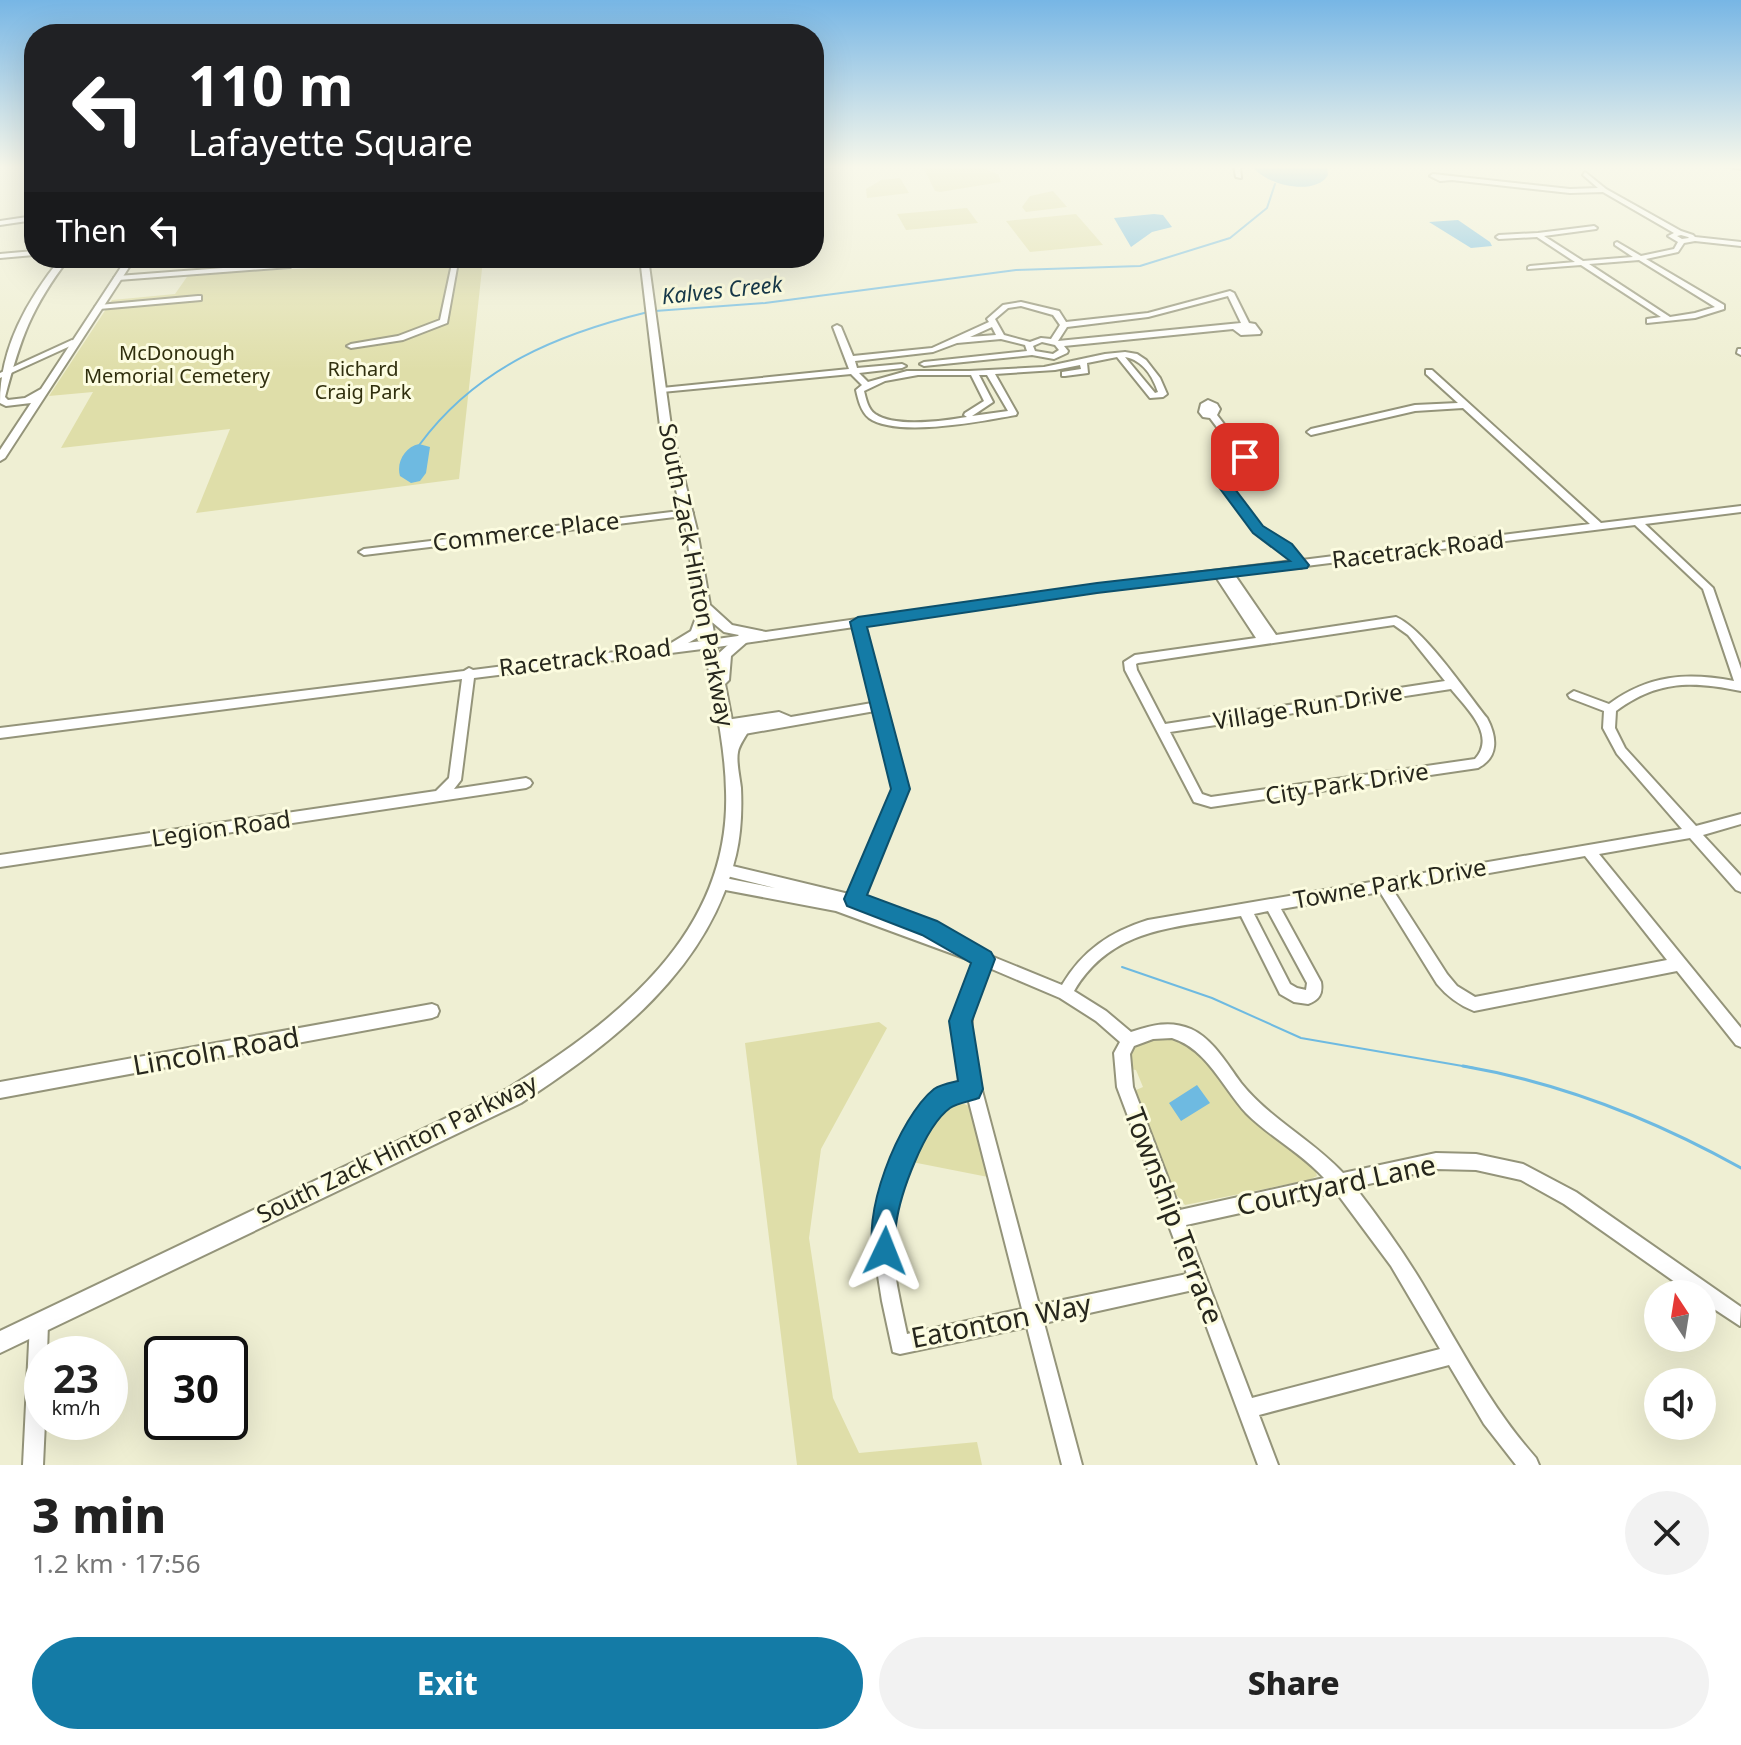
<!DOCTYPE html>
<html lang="en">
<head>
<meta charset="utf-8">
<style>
	:root { --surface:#fff; --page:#f2f2f2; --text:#222; --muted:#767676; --accent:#147ba6 }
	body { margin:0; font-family:"Noto Sans",sans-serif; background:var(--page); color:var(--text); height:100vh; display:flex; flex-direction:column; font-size:30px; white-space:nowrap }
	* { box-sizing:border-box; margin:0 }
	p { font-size:26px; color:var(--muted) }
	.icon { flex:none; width:44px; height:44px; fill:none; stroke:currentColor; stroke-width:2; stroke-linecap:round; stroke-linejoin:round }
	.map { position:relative; height:1465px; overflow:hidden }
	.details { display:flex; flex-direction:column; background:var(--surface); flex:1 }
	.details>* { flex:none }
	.top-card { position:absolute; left:24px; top:24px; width:800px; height:244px; border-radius:32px; box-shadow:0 8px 32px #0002; background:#202124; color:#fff; overflow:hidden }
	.needle { width:52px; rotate:348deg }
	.controls { position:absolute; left:1644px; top:1280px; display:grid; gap:16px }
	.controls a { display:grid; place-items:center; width:72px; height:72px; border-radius:50%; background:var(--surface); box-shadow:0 8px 32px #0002; font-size:40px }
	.speed { position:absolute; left:24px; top:1336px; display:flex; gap:16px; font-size:40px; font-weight:700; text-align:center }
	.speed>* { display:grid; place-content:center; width:104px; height:104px; border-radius:50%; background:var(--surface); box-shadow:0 8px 32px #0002; line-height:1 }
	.speed small { font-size:20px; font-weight:400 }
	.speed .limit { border:4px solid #111; border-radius:12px; background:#fff; color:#111 }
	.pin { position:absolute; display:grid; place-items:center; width:68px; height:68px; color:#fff; margin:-34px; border-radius:16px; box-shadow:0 4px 12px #0006 }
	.me { position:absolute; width:88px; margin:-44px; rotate:2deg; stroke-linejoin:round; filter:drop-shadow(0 0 6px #0008) }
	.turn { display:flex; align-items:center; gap:28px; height:168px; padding:0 32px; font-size:36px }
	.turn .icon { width:104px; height:104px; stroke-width:2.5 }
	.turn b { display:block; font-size:56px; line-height:68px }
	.then { display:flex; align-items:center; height:76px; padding:0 32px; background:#0003; gap:16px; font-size:30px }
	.round { display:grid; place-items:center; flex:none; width:84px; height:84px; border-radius:42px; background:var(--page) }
	.head { display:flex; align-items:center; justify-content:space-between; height:136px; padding:0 32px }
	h1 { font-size:48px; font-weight:800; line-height:60px }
	.primary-button { display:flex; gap:16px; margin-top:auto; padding:16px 32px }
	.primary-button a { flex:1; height:92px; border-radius:48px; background:var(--accent); color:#fff; font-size:32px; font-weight:800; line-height:92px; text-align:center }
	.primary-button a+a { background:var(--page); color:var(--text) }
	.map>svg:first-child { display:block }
	.green { fill:#dfdea9 }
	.water { fill:#6ebae1 }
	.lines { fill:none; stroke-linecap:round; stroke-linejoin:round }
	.stream-far1 { stroke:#6ebae1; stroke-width:2 }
	.stream { stroke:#6ebae1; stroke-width:3 }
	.minor-casing { stroke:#94947a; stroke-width:4 }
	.major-casing { stroke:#94947a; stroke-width:4 }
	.minor { fill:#fff; fill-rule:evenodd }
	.major { fill:#fff; fill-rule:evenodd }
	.route { fill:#147ba6; stroke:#0d506c; stroke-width:2 }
	.labels { text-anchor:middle; stroke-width:6; stroke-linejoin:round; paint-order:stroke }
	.far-park-label { font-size:20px; fill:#302f0e; stroke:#fcfce0 }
	.far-water-label { font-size:22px; font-style:italic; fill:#17394a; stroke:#fcfce0 }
	.street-label { font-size:24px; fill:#27271d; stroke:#fcfce0 }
	.near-street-label { font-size:28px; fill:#27271d; stroke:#fcfce0 }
</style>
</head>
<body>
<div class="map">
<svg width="1741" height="1465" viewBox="0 0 1741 1465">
	<rect width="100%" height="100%" fill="#efefd3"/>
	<!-- green -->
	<path class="green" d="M929 166H978L998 174 1001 182 940 192 935 191 923 167Z
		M900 178 909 193 867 198 866 189 881 180Z
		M1053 191 1067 207 1026 212 1022 207 1030 196Z
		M967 208 978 223 906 230 897 214Z
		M1076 214 1103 245 1030 252 1006 221Z
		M483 260 459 479 196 513 230 429 61 448 93 392 49 396 112 300 175 294 189 274Z
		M879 1022 887 1028 821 1149 809 1238 833 1398 859 1453 977 1442 982 1465H797L745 1043Z
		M1143 1037H1185L1314 1166 1317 1176 1309 1180 1185 1205 1174 1192 1136 1090 1143 1087 1136 1070 1130 1069 1131 1051Z
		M954 1100 969 1106 988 1177 912 1162 935 1113Z"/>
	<!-- water -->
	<path class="water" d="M1252 166H1327L1328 175C1315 197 1265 185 1252 166Z
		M1154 214 1163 215 1172 227 1152 232 1131 247 1114 218Z
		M1458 220 1490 242 1492 246 1471 248 1429 222Z
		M419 444 430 447 426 473 420 481 411 483 400 476C396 462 405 447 419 444Z
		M1197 1085 1210 1103 1181 1121 1169 1103Z"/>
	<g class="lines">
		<!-- stream-far1 -->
		<path class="stream-far1" d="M655 311 765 303 1016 270 1140 266 1230 238 1267 208 1275 184
			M420 444C477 367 558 334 648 312
			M1122 967 1212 998 1301 1038 1474 1068"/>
		<!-- stream -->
		<path class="stream" d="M1463 1066C1562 1083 1653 1119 1741 1168"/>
		<defs>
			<path id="minor" d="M814 166H837L814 169Z
				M1234 166H1240L1241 178 1236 177Z
				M1585 172 1606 189 1681 231 1693 235 1695 237 1741 242V246L1695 241 1684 243 1678 252 1646 259 1724 305V309L1695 318 1647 323V319L1661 317 1581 265 1528 269V267L1530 266 1575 262 1537 237 1499 239 1496 237 1499 235 1538 233 1594 226 1597 228 1596 229 1544 236 1583 261 1633 257 1615 245V243L1617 242 1641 256 1674 249 1678 242 1668 236 1674 233 1603 192 1570 193 1452 180 1440 181 1430 176 1433 174 1570 189 1598 188 1583 175ZM1681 235 1688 237 1689 238 1682 239 1677 236ZM1639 260 1715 307 1695 313 1670 317 1589 264Z
				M34 216V220L0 225V221Z
				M34 251V255L0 258V254Z
				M295 258H303L290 267 118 280 114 278 118 276 288 263Z
				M500 258 497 260 458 262 447 323 403 340 351 348 347 346 351 344 398 336 440 320 453 259Z
				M1230 291 1234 293 1249 323 1255 324 1261 332 1260 334 1241 335 1233 329 1064 346 1068 351 1067 353 1054 359 1032 355 924 366 920 364 924 362 1027 351 1025 345 1001 339 957 343 933 352 855 361 857 368 902 364 906 366 902 368 859 373 868 382 907 371H969L1044 367 1105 354 1125 352 1137 354 1146 360 1160 378 1167 394 1163 397 1150 398 1117 357 1087 363 1088 373 1065 376H1062V372L1081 369 1080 365 1055 370 995 374 1017 413 1016 415C983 421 897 438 869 418 861 412 858 399 856 390L862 385 851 374 662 392 658 390 662 388 849 369 833 327 837 325 841 327 853 356 932 348 989 322 987 319 1003 305 1021 302 1059 311 1066 322 1148 313ZM1228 296 1241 323 1058 341 1067 327 1148 317ZM1021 306 1053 315 1060 325 1051 339 1041 338 1030 342 1004 335 995 319 1008 308ZM992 327 996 335 970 337ZM1042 342 1055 345 1059 350 1053 354 1035 351 1033 346ZM1125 357C1143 360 1153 377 1158 392L1155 393ZM918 375H971L984 401 965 413 964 415 967 417C943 421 896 428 875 414 868 409 866 399 864 391L885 381ZM979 375H987L1008 411 972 416 993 402Z
				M198 296H201V300L99 309 95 307 99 305Z
				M72 340 79 342 0 378V373Z
				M1738 349H1741V355L1737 353Z
				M1426 370H1432L1601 523 1741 506V512L1645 524 1713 588 1741 669V691C1692 681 1658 680 1616 711L1615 728 1625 748 1696 826 1741 814V824L1703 835 1741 876V892L1736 890 1690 838 1599 854 1741 1028V1047L1736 1045 1677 971 1474 1011C1459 1005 1447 996 1437 984L1380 892 1281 909 1321 982C1323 994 1319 1000 1308 1004L1294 1002 1280 994 1241 916C1175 928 1112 927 1074 991L1106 1011 1131 1032C1152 1025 1170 1020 1191 1029 1213 1039 1227 1064 1241 1083 1270 1119 1311 1139 1343 1173L1436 1153 1476 1154 1523 1164 1576 1192 1741 1307 1740 1326 1702 1301V1294H1692L1564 1204 1521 1180 1476 1170 1436 1169 1355 1187C1379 1218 1402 1250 1422 1283 1458 1343 1489 1405 1536 1458L1539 1465H1516L1484 1424 1449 1365 1259 1415 1278 1465H1258L1193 1290 1044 1323 1082 1465H1062L1027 1327 900 1354 893 1352 882 1301 875 1257 874 1228 880 1197 906 1135 925 1104 939 1091 964 1083C951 1032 952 1011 975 962L836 911 720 889 715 887 713 883 715 879 720 877 775 888 719 874 717 870 719 866 724 864 849 894 894 789 875 711 733 736 729 734 727 731 729 728 722 727 720 724 726 720 779 712 791 717 872 703 854 627 710 648 474 678 461 780 454 789 526 778 530 780 532 783 530 786 526 788 0 867V855L436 791 449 778 462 679 0 738V728L464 671 469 668 473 670 710 640 1097 585 1292 561 1283 550 1255 531 1220 486 1221 475 1240 458 1210 418 1203 417 1199 412 1201 404 1208 400 1217 404 1220 409 1217 415 1250 458 1229 478 1230 486 1261 527 1291 546 1302 560 1590 524 1463 408 1415 411 1311 435 1307 432 1311 429 1415 405 1458 403 1426 374ZM1635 525 1703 589 1734 681C1686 672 1649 675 1609 704L1574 691 1568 695 1570 698 1604 711 1603 728 1617 754 1682 829 1148 920C1110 932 1083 950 1062 985L959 943 958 936 903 911 862 898 906 789 864 625 1097 591 1216 577 1256 638 1135 655 1124 662 1125 670 1194 802 1211 807 1478 768C1499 757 1497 737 1487 718 1466 692 1424 629 1396 617L1276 635 1234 574 1297 567 1301 568 1306 566ZM1394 625 1408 635 1445 681 1165 724 1137 670 1136 664 1138 663ZM1451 689C1466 708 1497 735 1475 759L1211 797 1202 794 1170 732ZM1585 856 1667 960 1475 997 1457 986 1447 974 1393 890ZM1268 911 1307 983 1306 990 1297 988 1290 984 1254 914ZM987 967 1060 998 1096 1021 1120 1042 1114 1053 1117 1087 1187 1274 1039 1305 971 1049C969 1020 975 994 987 967ZM1172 1038C1207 1049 1223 1088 1246 1113 1270 1137 1301 1153 1324 1178L1180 1210 1133 1087 1130 1054 1134 1046 1153 1039ZM968 1098 1022 1309 907 1334C900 1300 891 1265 892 1230 893 1199 921 1117 950 1103 955 1100 962 1099 968 1098ZM1336 1192 1391 1266 1440 1349 1252 1398 1186 1225Z
				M688 510 693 513 691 515 364 555 359 552 364 549Z
				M432 1004 437 1006 439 1011 437 1016 432 1018 0 1098V1082Z
				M39 1314 45 1317 48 1323 47 1354H42V1422H45L43 1465H23L30 1323 33 1317Z"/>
			<path id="major" d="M1725 166H1741V169Z
				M61 258H69C31 308 21 337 5 397L8 400 25 398 41 389 127 258H135L5 458 0 461V450L31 403 6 406 0 403C0 348 27 300 61 258Z
				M640 258H648L671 426 697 530 710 605 732 625 766 632 772 636 766 640 747 637V642L731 656 729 680 725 684 734 731 737 726 742 725 749 730C746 736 739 745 738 752 736 762 740 778 741 788 742 810 741 834 736 855 709 970 614 1042 521 1103L0 1353V1331L507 1089C616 1021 731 934 726 791 725 738 711 687 702 635L674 651 669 653 663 648 691 631 698 612 686 530 660 426ZM712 622 724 632 739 635 718 654Z"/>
		</defs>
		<!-- minor casing -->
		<use href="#minor" class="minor-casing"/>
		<!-- major casing -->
		<use href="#major" class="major-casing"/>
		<!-- minor -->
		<use href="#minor" class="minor"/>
		<!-- major -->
		<use href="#major" class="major"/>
	</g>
	<!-- sky -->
	<linearGradient id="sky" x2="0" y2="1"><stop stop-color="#77b6e5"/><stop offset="0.45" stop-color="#f8f8eb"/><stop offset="1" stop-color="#f8f8eb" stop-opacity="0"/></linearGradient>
	<rect width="1741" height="371" fill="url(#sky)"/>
	<!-- route -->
	<path class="route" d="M1240 454 1251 457 1247 467 1231 479 1232 485 1263 526 1292 544 1309 565 1307 568 1097 593 867 627 910 789 867 895 937 921 991 952 995 959 972 1021 983 1089 979 1098C971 1101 957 1103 950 1108 924 1127 900 1194 896 1225 895 1238 900 1248 895 1261L885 1265 876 1261C858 1219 899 1117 934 1089 940 1085 950 1083 958 1081L949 1021 971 963 922 935 847 906 844 899 891 789 850 622 858 617 1097 583 1290 561 1253 533 1218 486 1219 474 1236 462Z"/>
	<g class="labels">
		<!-- far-park labels -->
		<g class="far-park-label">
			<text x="177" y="360">McDonough<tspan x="177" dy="23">Memorial Cemetery</tspan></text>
			<text x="363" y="376">Richard<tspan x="363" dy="23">Craig Park</tspan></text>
		</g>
		<!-- far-water labels -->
		<g class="far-water-label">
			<text transform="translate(722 290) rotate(-6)" y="8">Kalves Creek</text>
		</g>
		<!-- street labels -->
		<g class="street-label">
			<text transform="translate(526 532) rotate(-7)" y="8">Commerce Place</text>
			<text transform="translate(1418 550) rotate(-7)" y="8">Racetrack Road</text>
			<text transform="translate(696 575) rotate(79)" y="8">South Zack Hinton Parkway</text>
			<text transform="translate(585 658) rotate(-7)" y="8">Racetrack Road</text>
			<text transform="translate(1308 707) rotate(-9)" y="8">Village Run Drive</text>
			<text transform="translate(1347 784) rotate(-9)" y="8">City Park Drive</text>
			<text transform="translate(221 829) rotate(-8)" y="8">Legion Road</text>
			<text transform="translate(1390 884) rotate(-10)" y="8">Towne Park Drive</text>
			<text transform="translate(397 1149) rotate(-26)" y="8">South Zack Hinton Parkway</text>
		</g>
		<!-- near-street labels -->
		<g class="near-street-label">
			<text transform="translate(216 1051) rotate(-10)" y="10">Lincoln Road</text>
			<text transform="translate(1336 1185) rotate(-12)" y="10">Courtyard Lane</text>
			<text transform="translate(1174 1216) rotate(69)" y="10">Township Terrace</text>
			<text transform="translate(1001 1321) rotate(-11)" y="10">Eatonton Way</text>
		</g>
	</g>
</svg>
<div class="controls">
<a><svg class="needle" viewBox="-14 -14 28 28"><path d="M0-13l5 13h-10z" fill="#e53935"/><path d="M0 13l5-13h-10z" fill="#767676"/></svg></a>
<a><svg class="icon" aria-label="sound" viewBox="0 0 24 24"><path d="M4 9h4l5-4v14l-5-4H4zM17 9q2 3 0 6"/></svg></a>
</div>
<div class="speed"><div>23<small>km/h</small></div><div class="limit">30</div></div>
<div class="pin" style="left:1245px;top:457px;background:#d93025"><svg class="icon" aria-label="arrive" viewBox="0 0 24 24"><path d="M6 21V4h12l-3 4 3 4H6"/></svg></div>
<svg class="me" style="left:885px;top:1251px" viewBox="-20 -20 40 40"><path d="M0-17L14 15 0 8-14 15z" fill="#147ba6" stroke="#fff" stroke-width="4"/></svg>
<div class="top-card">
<div class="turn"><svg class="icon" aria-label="left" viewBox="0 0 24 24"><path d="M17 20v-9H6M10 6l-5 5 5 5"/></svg><div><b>110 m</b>Lafayette Square</div></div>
<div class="then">Then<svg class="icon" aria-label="left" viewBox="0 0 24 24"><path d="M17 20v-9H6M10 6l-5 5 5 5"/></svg></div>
</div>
</div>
<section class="details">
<div class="head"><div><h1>3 min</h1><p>1.2 km · 17:56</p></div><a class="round"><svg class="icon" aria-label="close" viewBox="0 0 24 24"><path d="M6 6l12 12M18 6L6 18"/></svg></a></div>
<div class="primary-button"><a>Exit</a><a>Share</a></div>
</section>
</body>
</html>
